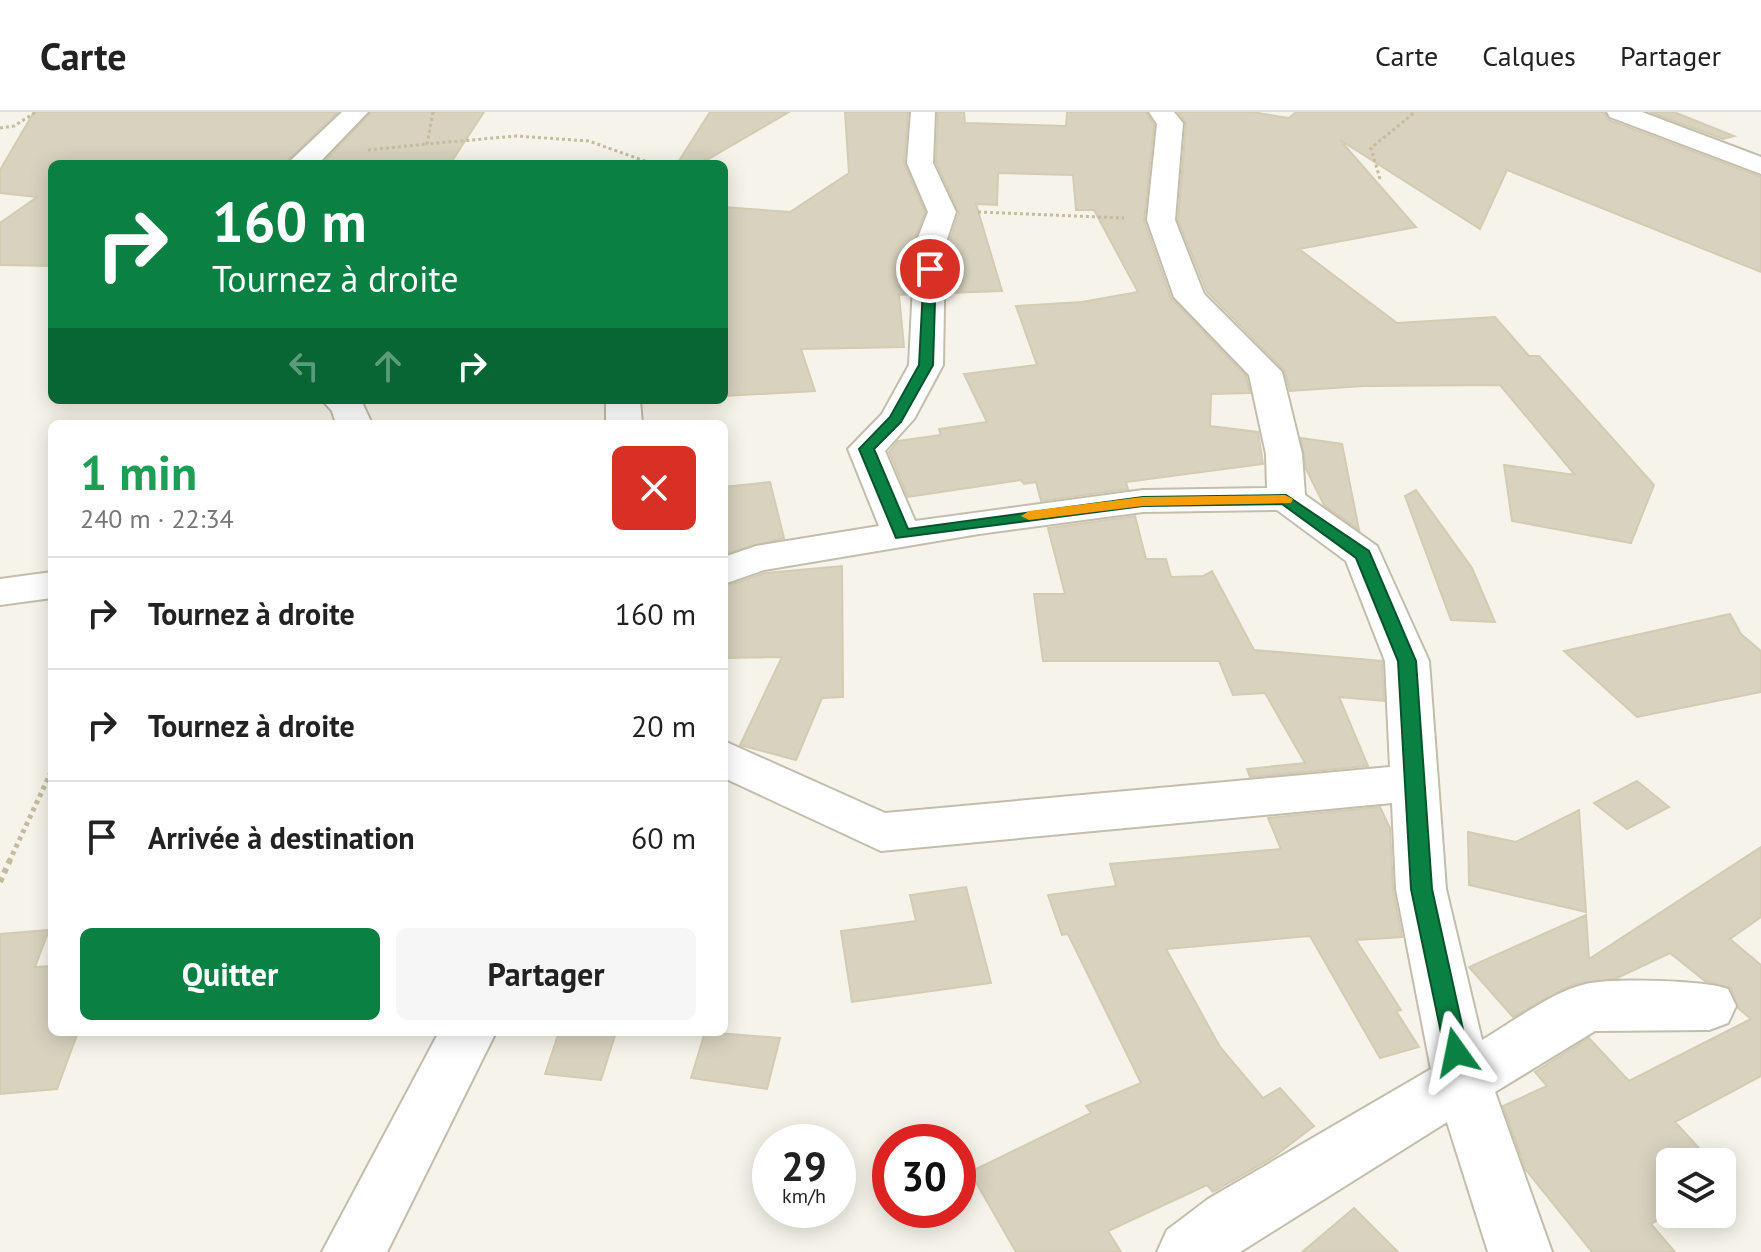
<!DOCTYPE html>
<html lang="fr">
<head>
<meta charset="utf-8">
<style>
	:root { --surface:#fff; --page:#f6f6f6; --text:#222; --muted:#767676; --line:#e0e0e0; --accent:#0b8043 }
	body { margin:0; font-family:"PT Sans",sans-serif; background:var(--page); color:var(--text); height:100vh; display:flex; flex-direction:column; font-size:30px; white-space:nowrap }
	* { box-sizing:border-box; margin:0 }
	p { font-size:26px; color:var(--muted) }
	.icon { flex:none; width:44px; height:44px; fill:none; stroke:currentColor; stroke-width:2; stroke-linecap:round; stroke-linejoin:round }
	.map { position:relative; flex:1; overflow:hidden }
	.panel { position:absolute; left:48px; top:308px; width:680px; height:616px; display:flex; flex-direction:column; background:var(--surface); border-radius:12px; box-shadow:0 4px 20px #0003 }
	.panel>* { flex:none }
	.banner { position:absolute; left:48px; top:48px; width:680px; height:244px; border-radius:12px; box-shadow:0 4px 20px #0003; background:#0b8043; color:#fff; overflow:hidden }
	.controls { position:absolute; left:1656px; top:1036px; display:grid; gap:16px }
	.controls a { display:grid; place-items:center; width:80px; height:80px; border-radius:12px; background:var(--surface); box-shadow:0 4px 20px #0003; font-size:40px }
	.speed { position:absolute; left:752px; top:1012px; display:flex; gap:16px; font-size:40px; font-weight:700; text-align:center }
	.speed>* { display:grid; place-content:center; width:104px; height:104px; border-radius:50%; background:var(--surface); box-shadow:0 4px 20px #0003; line-height:1 }
	.speed small { font-size:20px; font-weight:400 }
	.speed .limit { border:12px solid #d22; background:#fff; color:#111 }
	.pin { position:absolute; display:grid; place-items:center; width:68px; height:68px; color:#fff; margin:-34px; border:4px solid #fff; border-radius:50%; box-shadow:0 2px 8px #0007 }
	.me { position:absolute; width:88px; margin:-44px; rotate:348deg; stroke-linejoin:round; filter:drop-shadow(0 0 6px #0008) }
	.turn { display:flex; align-items:center; gap:28px; height:168px; padding:0 32px; font-size:36px }
	.turn .icon { width:104px; height:104px; stroke-width:2.5 }
	.turn b { display:block; font-size:56px; line-height:68px }
	.lanes { display:flex; align-items:center; height:76px; padding:0 32px; background:#0003; justify-content:center; gap:40px; direction:ltr }
	.lanes .off { opacity:.35 }
	.round { display:grid; place-items:center; flex:none; width:84px; height:84px; border-radius:12px; background:var(--page) }
	.head { display:flex; align-items:center; justify-content:space-between; height:136px; padding:0 32px }
	h1 { font-size:48px; font-weight:800; line-height:60px; color:#1e9e55 }
	.action { display:flex; gap:16px; margin-top:auto; padding:16px 32px }
	.action a { flex:1; height:92px; border-radius:12px; background:var(--accent); color:#fff; font-size:32px; font-weight:800; line-height:92px; text-align:center }
	.action a+a { background:var(--page); color:var(--text) }
	ul { padding:0; list-style:none }
	li { display:flex; align-items:center; gap:24px; height:112px; padding:0 32px; border-top:2px solid var(--line) }
	li div { flex:1 }
	li b { display:block; font-size:30px }
	li em { font-style:normal }
	header { display:flex; align-items:center; gap:48px; box-sizing:border-box; height:112px; padding:0 40px; background:var(--surface); border-bottom:2px solid var(--line) }
	header strong { font-size:38px }
	nav { display:flex; gap:44px; margin-inline-start:auto; font-size:28px }
	.map>svg:first-child { display:block }
	.building { fill:#d8d2bf; stroke:#d3cbb2; stroke-width:2 }
	.lines { fill:none; stroke-linecap:round; stroke-linejoin:round }
	.street-casing { stroke:#c2bdac; stroke-width:4 }
	.path-far2 { stroke:#c4bc9d; stroke-width:3; stroke-dasharray:3 3; stroke-linecap:butt }
	.path-far1 { stroke:#c4bc9d; stroke-width:5; stroke-dasharray:4 4; stroke-linecap:butt }
	.path { stroke:#c4bc9d; stroke-width:6; stroke-dasharray:5 5; stroke-linecap:butt }
	.street { fill:#fff; fill-rule:evenodd }
	.route { fill:#0b8043; stroke:#07532c; stroke-width:2 }
	.slow { fill:#f59e0b }
</style>
</head>
<body>
<header>
<strong>Carte</strong>
<nav><a>Carte</a><a>Calques</a><a>Partager</a></nav>
</header>
<div class="map">
<svg width="1761" height="1140" viewBox="0 0 1761 1140">
	<rect width="100%" height="100%" fill="#f6f4ea"/>
	<!-- building -->
	<path class="building" d="M34 0H338L284 52H52V154L0 153V111L37 85 0 81V58Z
		M371 0H484L450 52H322Z
		M710 0H789L700 52H677Z
		M845 0H908L904 51 925 100 912 133 910 182 899 183 904 235 801 237 815 279 724 284V95L790 100 849 61Z
		M938 0H964L965 11 1066 14 1067 0H1146L1154 13 1144 109 1171 186 1246 264 1250 281 1211 282 1210 314 1258 320 1263 352 1126 370 1128 377 1041 389 1036 370 1024 372 1021 368 908 385 889 340 898 329 941 323 939 317 987 310 964 262 1037 253 1016 194 1082 190 1138 180 1094 98H1076L1073 63 998 61 997 93 976 92 1002 179 947 181 948 134 959 101 936 50Z
		M1178 0H1252L1289 6 1296 0H1604L1609 8 1761 65V160L1507 58 1480 117 1340 28 1416 115 1299 137 1397 211 1495 205 1529 244H1539L1654 373 1631 431 1512 409 1504 353 1575 363 1500 273 1364 274 1290 279 1284 258 1207 180 1178 108 1186 11Z
		M1650 0H1674L1734 24 1723 27Z
		M1301 326 1342 332 1359 418 1324 393 1306 357Z
		M770 370 784 426 724 442V375Z
		M1416 378 1472 456 1495 510 1451 508 1405 384Z
		M1135 404 1146 447H1166L1171 465 1203 464 1212 459 1254 538 1382 549 1384 589 1339 585 1368 654 1250 665 1247 657 1305 651 1265 581 1233 583 1219 549H1043L1034 482H1065L1048 416Z
		M842 454 843 585 822 586 796 648 740 633 782 545 724 546V475L765 461Z
		M1730 502 1741 522 1761 539V580L1637 605 1564 539Z
		M1637 669 1669 695 1627 717 1594 691Z
		M1380 695 1390 716 1393 777 1402 825 1356 828 1401 898 1396 899 1419 935 1380 946 1310 824 1166 837 1220 935 1263 986 1280 976 1314 1014 1275 1044 1213 1080 1207 1073 1108 1119 1121 1140H1016L970 1060 1091 1001 1086 994 1141 971 1068 822 1062 823 1048 783 1116 774 1110 752 1281 737 1268 706Z
		M1579 698 1586 800 1469 773 1468 720 1516 730Z
		M1761 735V805L1730 827 1761 853V964L1675 1010 1712 1050H1670V1101L1651 1112 1675 1140H1592L1526 1058 1503 994 1547 974 1535 960 1589 926 1629 969 1751 907 1738 896 1731 876 1705 869 1670 841 1617 866 1572 873 1513 905 1469 855 1586 803 1589 847Z
		M966 775 991 871 852 890 841 819 916 809 910 783Z
		M49 818 35 855 52 854V920H78L57 977 0 982V822Z
		M559 920H616L601 968 545 962Z
		M705 920 780 926 767 977 691 966Z
		M1354 1096 1398 1140H1302Z"/>
	<g class="lines">
		<defs>
			<path id="street" d="M342 0H368L318 52H287Z
				M911 0H935L933 51 956 100 945 133 943 253 914 307 885 339 915 409 1143 378 1267 376 1266 342 1249 263 1174 185 1147 108 1157 12 1149 0H1174L1183 11 1175 108 1204 182 1282 260 1302 342 1305 383 1377 434 1429 549 1446 777 1482 928C1511 911 1553 879 1586 872 1612 866 1704 868 1728 877L1736 894 1728 911 1709 918 1595 919 1495 980 1552 1140H1488L1447 1010 1240 1140H1157L1167 1118 1208 1087 1431 957 1396 777 1392 691 881 739 724 666V629L885 701 1390 655 1385 549 1346 449 1277 398 1143 400 979 422 764 458 724 472V445L756 434 879 414 848 337 882 302 909 253 915 133 928 100 907 51Z
				M1607 0H1642L1761 45V62L1610 5Z
				M322 288H361L372 312H336L332 299Z
				M606 288H640L642 312H606Z
				M52 460V486L0 493V467Z
				M439 920H496L387 1140H322Z"/>
		</defs>
		<!-- street casing -->
		<use href="#street" class="street-casing"/>
		<!-- path-far2 -->
		<path class="path-far2" d="M433 0 427 32 516 24 589 29 653 52
			M0 16 14 14 36 0
			M368 38 427 32
			M1380 67 1371 36 1415 0
			M978 100 1124 106"/>
		<!-- path-far1 -->
		<path class="path-far1" d="M9 750 52 658"/>
		<!-- path -->
		<path class="path" d="M0 770 10 748"/>
		<!-- street -->
		<use href="#street" class="street"/>
	</g>
	<!-- route -->
	<path class="route" d="M930 153 936 157 933 253 901 310 874 337 908 417 1143 385 1286 383 1369 439 1416 549 1432 777 1468 940 1465 947 1456 950 1448 947 1445 940 1411 777 1398 549 1356 446 1282 392 1143 394 896 426 859 337 890 305 919 253 924 157Z"/>
	<!-- slow -->
	<path class="slow" d="M1285 383 1293 387 1291 391 1143 394 1029 408 1021 404 1029 399 1143 385Z"/>
</svg>
<div class="controls">
<a><svg class="icon" aria-label="layers" viewBox="0 0 24 24"><path d="M12 4l9 5-9 5-9-5zM3 14l9 5 9-5"/></svg></a>
</div>
<div class="speed"><div>29<small>km/h</small></div><div class="limit">30</div></div>
<div class="pin" style="left:930px;top:157px;background:#d93025"><svg class="icon" aria-label="arrive" viewBox="0 0 24 24"><path d="M6 21V4h12l-3 4 3 4H6"/></svg></div>
<svg class="me" style="left:1456px;top:940px" viewBox="-20 -20 40 40"><path d="M0-17L14 15 0 8-14 15z" fill="#0b8043" stroke="#fff" stroke-width="4"/></svg>
<div class="banner">
<div class="turn"><svg class="icon" aria-label="right" viewBox="0 0 24 24"><path d="M7 20v-9h11M14 6l5 5-5 5"/></svg><div><b>160 m</b>Tournez à droite</div></div>
<div class="lanes"><svg class="icon off" aria-label="left" viewBox="0 0 24 24"><path d="M17 20v-9H6M10 6l-5 5 5 5"/></svg><svg class="icon off" aria-label="ahead" viewBox="0 0 24 24"><path d="M12 20V5M6 11l6-6 6 6"/></svg><svg class="icon" aria-label="right" viewBox="0 0 24 24"><path d="M7 20v-9h11M14 6l5 5-5 5"/></svg></div>
</div>
<section class="panel">
<div class="head"><div><h1>1 min</h1><p>240 m · 22:34</p></div><a class="round" style="background:#d93025;color:#fff"><svg class="icon" aria-label="close" viewBox="0 0 24 24"><path d="M6 6l12 12M18 6L6 18"/></svg></a></div>
<ul>
<li><svg class="icon" aria-label="right" viewBox="0 0 24 24"><path d="M7 20v-9h11M14 6l5 5-5 5"/></svg><div><b>Tournez à droite</b></div><em>160 m</em></li>
<li><svg class="icon" aria-label="right" viewBox="0 0 24 24"><path d="M7 20v-9h11M14 6l5 5-5 5"/></svg><div><b>Tournez à droite</b></div><em>20 m</em></li>
<li><svg class="icon" aria-label="arrive" viewBox="0 0 24 24"><path d="M6 21V4h12l-3 4 3 4H6"/></svg><div><b>Arrivée à destination</b></div><em>60 m</em></li>
</ul>
<div class="action"><a>Quitter</a><a>Partager</a></div>
</section>
</div>
</body>
</html>
